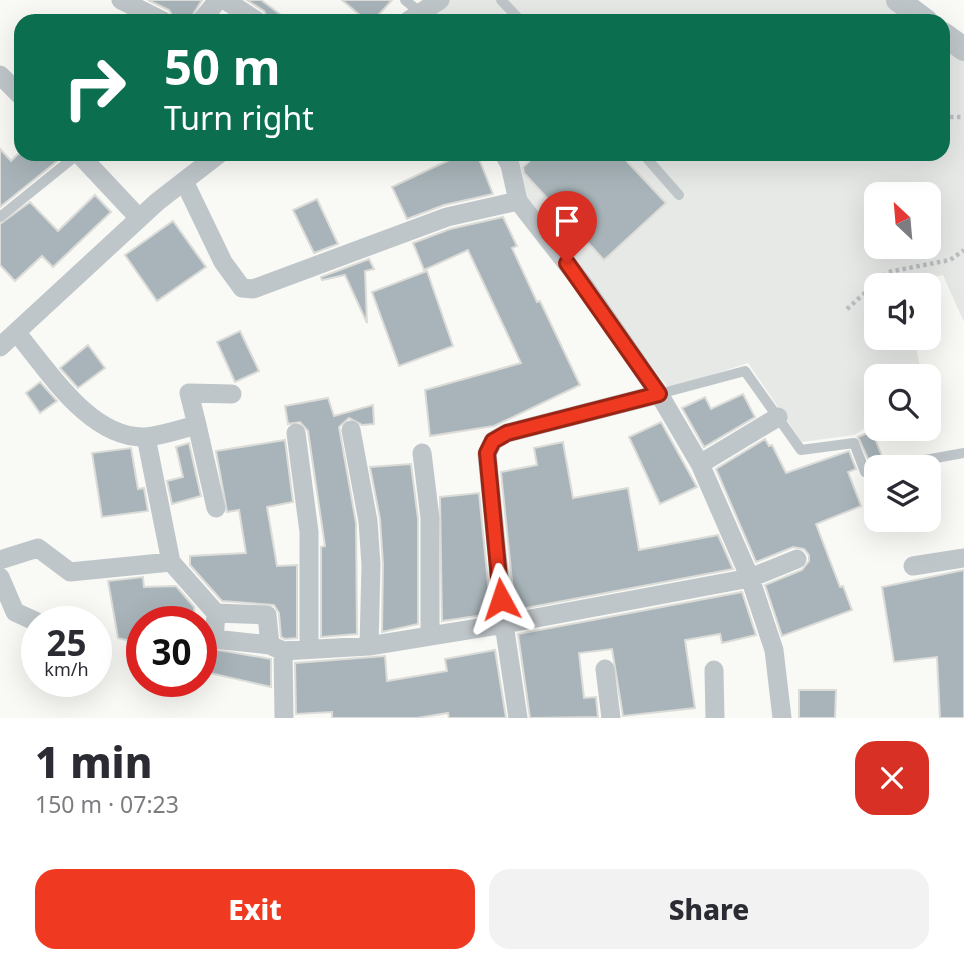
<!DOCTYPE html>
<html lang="en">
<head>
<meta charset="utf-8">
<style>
	:root { --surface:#fff; --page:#f2f2f3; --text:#2b2b33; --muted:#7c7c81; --accent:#ef3920 }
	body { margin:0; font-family:"Noto Sans",sans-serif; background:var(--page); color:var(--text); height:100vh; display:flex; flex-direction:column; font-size:26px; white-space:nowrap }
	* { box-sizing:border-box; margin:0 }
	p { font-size:23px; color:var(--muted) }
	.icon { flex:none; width:38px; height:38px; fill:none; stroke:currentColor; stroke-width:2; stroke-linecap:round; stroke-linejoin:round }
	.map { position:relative; height:718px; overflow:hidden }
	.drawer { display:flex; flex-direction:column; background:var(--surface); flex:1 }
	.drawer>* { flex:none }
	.guide { position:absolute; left:14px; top:14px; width:936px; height:147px; border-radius:21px; box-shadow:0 7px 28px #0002; background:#0b6e4f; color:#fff; overflow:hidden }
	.needle { width:46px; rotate:334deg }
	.tools { position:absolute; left:864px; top:182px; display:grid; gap:14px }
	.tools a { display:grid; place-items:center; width:77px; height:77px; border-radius:14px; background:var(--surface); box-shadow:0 7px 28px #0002; font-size:35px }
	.speed { position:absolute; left:21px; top:606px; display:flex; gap:14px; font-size:35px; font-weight:700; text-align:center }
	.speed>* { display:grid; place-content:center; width:91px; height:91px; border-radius:50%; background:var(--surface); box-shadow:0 7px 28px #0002; line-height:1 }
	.speed small { font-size:18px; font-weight:400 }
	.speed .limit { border:10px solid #d22; background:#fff; color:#111 }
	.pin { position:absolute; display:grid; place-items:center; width:60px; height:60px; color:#fff; margin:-72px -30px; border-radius:50% 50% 50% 0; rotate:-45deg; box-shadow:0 0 7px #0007 }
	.pin .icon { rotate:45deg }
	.me { position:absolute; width:77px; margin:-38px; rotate:355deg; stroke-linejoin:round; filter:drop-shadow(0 0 5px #0008) }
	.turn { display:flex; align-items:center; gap:24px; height:147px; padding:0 35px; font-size:32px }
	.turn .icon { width:91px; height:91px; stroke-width:2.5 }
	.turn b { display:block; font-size:49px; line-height:60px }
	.round { display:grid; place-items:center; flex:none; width:74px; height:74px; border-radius:21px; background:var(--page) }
	.overview { display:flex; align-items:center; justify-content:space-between; height:119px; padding:0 35px }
	h1 { font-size:42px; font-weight:800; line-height:52px }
	.button { display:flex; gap:14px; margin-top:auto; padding:14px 35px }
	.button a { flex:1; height:80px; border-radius:21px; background:var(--accent); color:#fff; font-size:28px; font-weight:800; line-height:80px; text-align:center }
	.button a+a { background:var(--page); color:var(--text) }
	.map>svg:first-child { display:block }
	.built { fill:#e7e9e7; fill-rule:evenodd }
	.building { fill:#a8b4b9; stroke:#dbdbd8; stroke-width:2 }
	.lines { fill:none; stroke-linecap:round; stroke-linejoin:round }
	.path { stroke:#bcc0c3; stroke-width:4.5; stroke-dasharray:3.5 3.5; stroke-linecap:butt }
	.service { stroke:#bfc6c9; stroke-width:10 }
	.minor { stroke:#bfc6c9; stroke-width:19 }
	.tertiary { stroke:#bfc6c9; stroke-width:24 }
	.route-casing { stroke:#9b2515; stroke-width:18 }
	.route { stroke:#ef3920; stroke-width:12 }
</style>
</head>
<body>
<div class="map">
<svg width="964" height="718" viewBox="0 0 964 718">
	<rect width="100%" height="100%" fill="#f9f9f6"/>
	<!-- built -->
	<path class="built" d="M450 0H887L916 21H417Z
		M943 41 964 57V322L943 275 903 283V285H877V338H914L922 376H877V421L854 435 802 442 748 363 669 389 524 197 512 154H943ZM877 194H929V247H877Z"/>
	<!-- building -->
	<path class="building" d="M148 0H202L189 21H175L169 10Z
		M247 0H261L289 21H269L264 11Z
		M342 0H392L373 21H367Z
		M0 149 11 161 18 154H66L0 207Z
		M462 154H477L493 194 444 205 407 219 392 187Z
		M537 154H620L666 203 604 260 524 173 523 167Z
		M95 195 111 212 53 267 42 256 15 281 0 265V224L30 202 58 231Z
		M317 199 338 244 314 253 293 210Z
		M503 217 517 246 512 248 537 302 540 301 580 385 494 426 430 436 425 390 521 363 468 250 424 270 413 243 450 229Z
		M173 221 206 267 157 301 125 255Z
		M369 259 374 269 365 271 367 323 345 275 322 280 321 277Z
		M427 271 453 346 399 366 372 292Z
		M240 331 259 371 235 382 217 342Z
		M88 345 105 368 78 388 60 368Z
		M40 382 57 401 40 413 26 393Z
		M743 394 755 417 704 447 682 408 705 397 711 409Z
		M328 398 334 416 373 405 374 424 362 425 349 418 339 427 356 523 357 634 321 637V547L325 546 308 431 300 422 288 424 285 406Z
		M661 422 697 487 660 504 629 437Z
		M872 431 883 459 870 463 858 437Z
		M765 439 769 446 772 445 786 473 849 451 856 469 848 472 861 506 816 524 840 587 843 586 852 610 782 636 765 585 802 570 809 561V555L804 549 793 547 756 562 716 469Z
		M285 440 293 502 267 507 277 566 297 565V638L285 639 281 637 279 613 274 605 222 601 190 565V556L246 553 239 510 227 512 216 451Z
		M563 442 573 498 628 488 639 550 718 535 733 569 515 610 501 472 537 465 534 448Z
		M189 443 201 496 172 504 167 481 183 477 176 447Z
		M131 448 138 489 144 488 148 511 102 517 92 453Z
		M411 464 418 519V624L382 632 383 564 380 519 370 467Z
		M479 493 491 614 442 621 440 497Z
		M964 570V718H940L937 657 894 662 882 587Z
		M143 577 144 587 176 586 194 607 195 621H142V644L118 638 108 581Z
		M742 592 756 635 722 643 720 634 685 640 695 708 623 716 612 649 579 653 584 698 596 697 598 717 530 718 518 634Z
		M201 647 271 659V687L201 671Z
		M495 650 506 718H449L448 713 417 718H332V712L296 714 295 663 385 656 387 681 447 671 445 659Z
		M799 690H836L835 718H799Z"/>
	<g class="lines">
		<!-- path -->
		<path class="path" d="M943 117H964
			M847 309 888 272 950 260 964 250"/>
		<!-- service -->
		<path class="service" d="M405 0 421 13
			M501 0 521 21
			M643 154 679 195
			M0 217 78 154
			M659 394 745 371 801 450 854 443 865 472 877 469
			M886 467 964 453"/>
		<!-- minor -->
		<path class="minor" d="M121 0 163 21
			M225 0 257 21
			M201 21 218 0
			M408 21 440 0
			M0 75 21 96
			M79 154 139 218
			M504 154 510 165 518 201 583 284 659 394 700 464 750 578 774 650 782 718
			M184 181 223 262 242 288 253 289 447 217 518 201
			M16 332C48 370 90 439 145 437 162 436 180 429 197 425L189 393 232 394
			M0 347 157 202 219 154
			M197 425 216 508
			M351 430 368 521 371 565 369 646
			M296 433 309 532V649
			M146 437 171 562 216 613 267 615 270 645 283 651
			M422 453 430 518V636
			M700 464 778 417
			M0 560 38 548 70 572 171 562
			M913 566 964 558
			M0 577 15 612 37 622
			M216 613 214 639 270 645
			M605 669 611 718
			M714 670 715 718
			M284 717 283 651 369 646 504 624 750 578 797 559
			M518 718 504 624 487 454 493 441 507 433 659 394"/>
		<!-- tertiary -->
		<path class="tertiary" d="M898 0 926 21
			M943 34 964 49"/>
	</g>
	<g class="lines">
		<defs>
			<path id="route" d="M501 599 487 453 493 441 507 433 659 394 567 263"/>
		</defs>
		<!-- route casing -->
		<use href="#route" class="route-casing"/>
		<!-- route -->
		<use href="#route" class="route"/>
	</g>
</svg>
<div class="tools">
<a><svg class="needle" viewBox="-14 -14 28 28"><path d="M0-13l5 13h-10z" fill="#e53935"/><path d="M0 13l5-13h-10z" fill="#7c7c81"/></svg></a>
<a><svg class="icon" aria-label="sound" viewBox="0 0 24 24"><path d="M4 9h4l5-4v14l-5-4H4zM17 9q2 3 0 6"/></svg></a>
<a><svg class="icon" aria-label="search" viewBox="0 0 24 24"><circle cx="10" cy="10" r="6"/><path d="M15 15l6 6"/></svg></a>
<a><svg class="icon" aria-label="layers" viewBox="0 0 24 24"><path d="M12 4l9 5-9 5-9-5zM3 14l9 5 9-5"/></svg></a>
</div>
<div class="speed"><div>25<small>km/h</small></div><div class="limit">30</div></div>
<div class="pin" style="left:567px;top:263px;background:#d93025"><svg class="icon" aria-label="arrive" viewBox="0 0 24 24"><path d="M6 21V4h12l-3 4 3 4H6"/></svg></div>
<svg class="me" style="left:501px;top:599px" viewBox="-20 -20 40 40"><path d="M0-17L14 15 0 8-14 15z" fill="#ef3920" stroke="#fff" stroke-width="4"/></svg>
<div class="guide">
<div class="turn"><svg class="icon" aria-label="right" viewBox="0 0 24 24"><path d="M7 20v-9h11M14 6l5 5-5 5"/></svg><div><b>50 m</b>Turn right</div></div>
</div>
</div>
<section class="drawer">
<div class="overview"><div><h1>1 min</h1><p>150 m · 07:23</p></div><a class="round" style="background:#d93025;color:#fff"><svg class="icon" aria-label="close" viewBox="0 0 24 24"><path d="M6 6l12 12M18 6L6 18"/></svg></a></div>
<div class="button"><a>Exit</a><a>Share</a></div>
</section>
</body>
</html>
